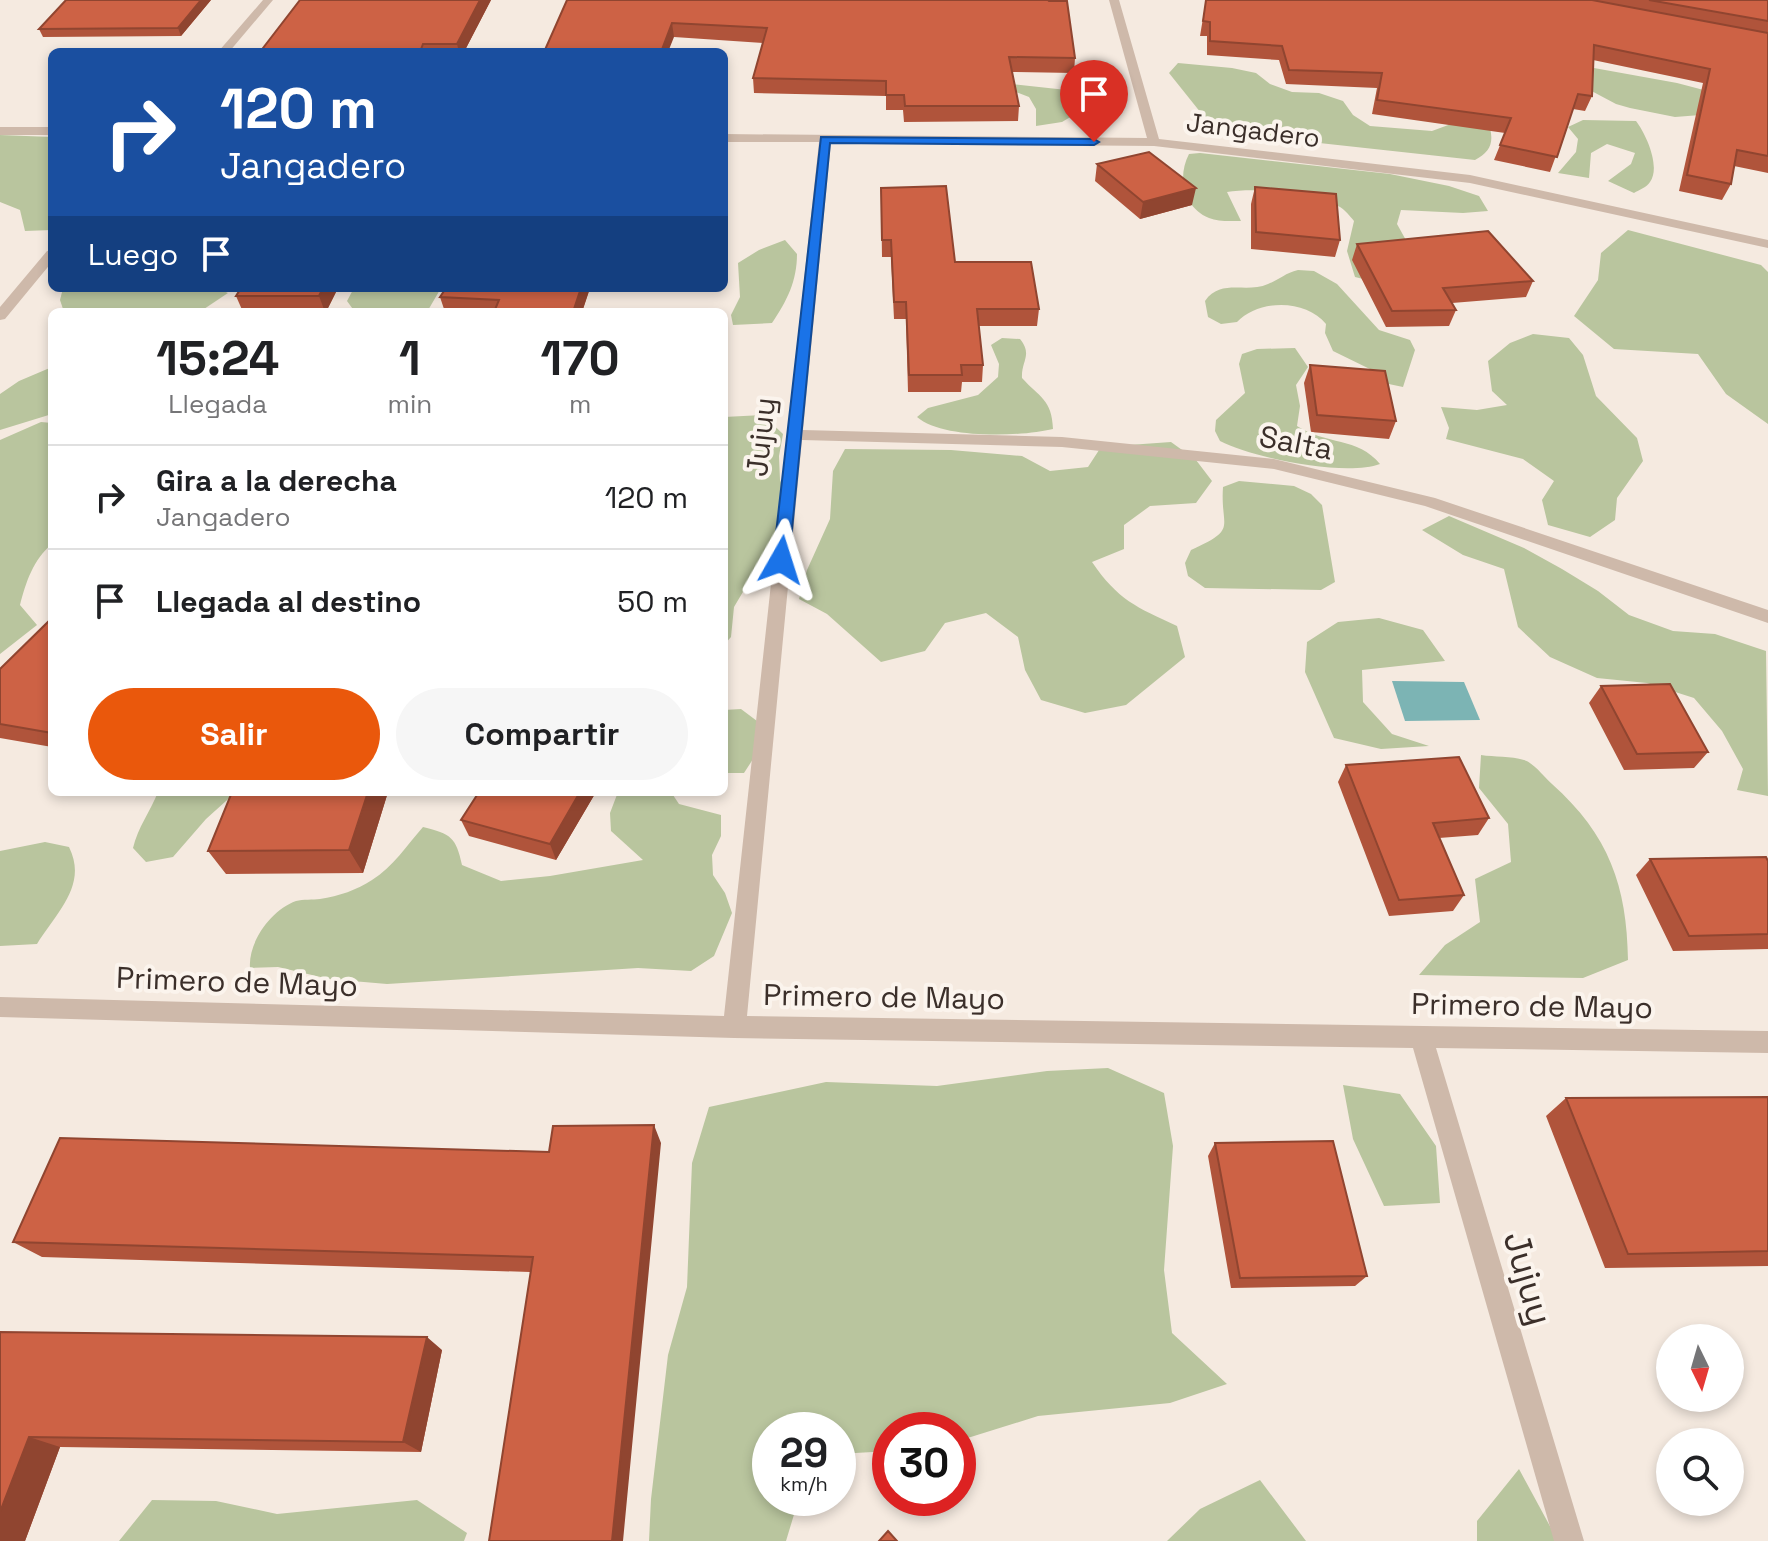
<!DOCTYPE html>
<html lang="es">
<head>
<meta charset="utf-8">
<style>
	:root { --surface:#fff; --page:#f6f6f6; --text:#202124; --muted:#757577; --line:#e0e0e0; --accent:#ea580c }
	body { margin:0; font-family:"Space Grotesk",sans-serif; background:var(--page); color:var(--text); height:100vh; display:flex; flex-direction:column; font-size:30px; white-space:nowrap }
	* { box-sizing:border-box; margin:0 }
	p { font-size:26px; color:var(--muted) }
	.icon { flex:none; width:44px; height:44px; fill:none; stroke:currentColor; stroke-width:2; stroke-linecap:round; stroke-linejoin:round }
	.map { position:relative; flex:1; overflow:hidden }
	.details { position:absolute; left:48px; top:308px; width:680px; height:488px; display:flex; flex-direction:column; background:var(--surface); border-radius:12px; box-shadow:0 4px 12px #0003 }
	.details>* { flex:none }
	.guide { position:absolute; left:48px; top:48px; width:680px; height:244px; border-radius:12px; box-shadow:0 4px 12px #0003; background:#1a4fa0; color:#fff; overflow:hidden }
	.needle { width:52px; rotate:175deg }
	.buttons { position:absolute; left:1656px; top:1324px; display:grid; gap:16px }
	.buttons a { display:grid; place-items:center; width:88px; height:88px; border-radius:50%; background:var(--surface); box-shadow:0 4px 12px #0003; font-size:40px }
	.speed { position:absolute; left:752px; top:1412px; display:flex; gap:16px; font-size:40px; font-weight:700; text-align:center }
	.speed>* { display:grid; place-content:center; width:104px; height:104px; border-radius:50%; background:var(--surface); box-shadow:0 4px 12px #0003; line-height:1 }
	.speed small { font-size:20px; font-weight:400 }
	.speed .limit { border:12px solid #d22; background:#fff; color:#111 }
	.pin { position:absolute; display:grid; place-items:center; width:68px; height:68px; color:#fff; margin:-82px -34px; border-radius:50% 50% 50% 0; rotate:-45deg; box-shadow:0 0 8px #0007 }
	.pin .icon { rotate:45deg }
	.me { position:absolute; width:88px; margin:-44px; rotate:6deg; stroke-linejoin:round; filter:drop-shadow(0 0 6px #0008) }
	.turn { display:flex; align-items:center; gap:28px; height:168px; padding:0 40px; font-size:36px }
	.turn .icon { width:104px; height:104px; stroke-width:2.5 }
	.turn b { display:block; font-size:56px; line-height:68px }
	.then { display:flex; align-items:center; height:76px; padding:0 40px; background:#0003; gap:16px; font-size:30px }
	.eta { display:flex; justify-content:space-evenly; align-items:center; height:136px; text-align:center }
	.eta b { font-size:48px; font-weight:700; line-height:56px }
	.cta { display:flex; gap:16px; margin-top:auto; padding:16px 40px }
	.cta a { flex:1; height:92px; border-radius:48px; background:var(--accent); color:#fff; font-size:32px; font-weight:700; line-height:92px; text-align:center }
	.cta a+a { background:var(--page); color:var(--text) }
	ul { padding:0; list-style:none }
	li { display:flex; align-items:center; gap:24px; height:104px; padding:0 40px; border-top:2px solid var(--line) }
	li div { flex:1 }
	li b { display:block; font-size:30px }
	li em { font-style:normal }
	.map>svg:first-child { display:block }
	.green { fill:#b9c59e }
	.water { fill:#7cb4b4 }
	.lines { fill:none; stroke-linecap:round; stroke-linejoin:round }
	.street { fill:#ceb9aa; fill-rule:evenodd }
	.wall { fill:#b0543b }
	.shaded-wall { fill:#904530 }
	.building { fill:#cd6245; stroke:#904530; stroke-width:2 }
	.route { fill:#1a73e8; stroke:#114b97; stroke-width:2 }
	.labels { text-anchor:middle; stroke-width:8; stroke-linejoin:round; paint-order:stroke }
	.far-street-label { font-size:26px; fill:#3b2f2a; stroke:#fbf4ed }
	.street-label { font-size:30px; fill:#3b2f2a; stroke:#fbf4ed }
	.near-street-label { font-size:36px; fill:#3b2f2a; stroke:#fbf4ed }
</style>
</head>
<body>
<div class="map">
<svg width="1768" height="1541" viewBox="0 0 1768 1541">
	<rect width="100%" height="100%" fill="#f5eae0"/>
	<!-- green -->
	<path class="green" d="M1178 63 1232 68 1256 73 1270 84 1292 92 1319 93 1343 101 1353 115 1370 126 1432 131 1451 124 1490 128C1494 145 1489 152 1475 160L1301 141 1220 128 1205 118 1169 73Z
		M1584 63 1594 68 1677 83 1719 94 1713 114 1675 117 1630 108 1616 104 1584 87Z
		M1011 84 1085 92 1094 103 1062 122 1036 126V109L1029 97 1008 89Z
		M1583 120 1636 121C1646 134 1661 167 1650 182 1647 187 1639 190 1634 193L1608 181 1631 164 1635 153 1607 144 1591 153 1589 178 1558 173 1576 152 1578 139 1568 127Z
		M0 135 52 137V230L25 231 20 210 0 202Z
		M1200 153 1390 174 1449 186 1479 196 1488 211 1463 213 1401 210 1397 224 1407 242 1388 285 1355 277 1347 251 1354 221C1350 216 1345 210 1340 207 1316 192 1254 187 1227 192L1241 221C1231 221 1218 222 1209 218 1183 207 1177 177 1189 154Z
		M1628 230 1761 265 1768 272V424L1726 394 1698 354 1614 349 1574 316 1598 280 1601 253Z
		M785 240 797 254C797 281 787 301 772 323L733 325 731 315 740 297 738 263 759 250Z
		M1298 270 1314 271 1337 284 1379 330 1410 340 1415 350 1403 387 1384 383 1378 373 1333 351 1325 333 1326 324C1306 299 1259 299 1237 322L1221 324 1208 317 1205 301C1221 278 1246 294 1268 284 1279 280 1285 273 1298 270Z
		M63 288H217L228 293 204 309 188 312H64L60 300Z
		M354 288H441L427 312H355L347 301Z
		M1533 334 1569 338 1583 355 1596 396 1637 438 1643 461 1617 498 1615 520 1590 537 1548 525 1542 500 1554 481 1523 459 1446 439 1449 428 1441 407 1477 410 1507 405 1492 391 1488 361 1510 343Z
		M1002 338 1020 339C1033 355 1021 361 1022 378 1039 397 1052 399 1053 429 1020 437 942 439 917 417L928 408 978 395 998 377 999 364 991 345Z
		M1295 348 1308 367 1296 385 1300 406 1297 426C1326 445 1358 437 1380 464 1345 477 1253 458 1220 441L1215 431 1216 420 1245 393 1239 364 1242 354 1257 349Z
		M52 367V414L0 430V394L19 381Z
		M763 415 783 434 779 456 780 480 789 504 775 553 750 580 734 607 731 637 724 645V417Z
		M41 422 52 423V544C33 560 26 582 20 605L37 625 0 654V440Z
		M1171 442 1196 460 1212 481 1196 503 1150 506 1124 525V549L1092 562C1118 600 1136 607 1177 626L1185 657 1126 705 1085 713 1041 700 1025 670 1018 637 986 613 945 623 925 651 881 662 827 614 799 599 807 570 830 519 833 471 845 449 951 450 1022 456 1050 471 1088 467 1101 447Z
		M1239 481 1294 486 1311 494 1322 505 1335 582 1321 590 1205 588 1188 576 1185 563 1191 550C1239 528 1220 529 1223 487Z
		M1449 516 1524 548 1562 569 1598 591 1629 615 1673 631 1715 634 1766 651 1768 796 1737 790 1743 769 1722 731 1694 698 1647 683 1597 678 1550 657 1518 627 1504 569 1463 555 1422 530Z
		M1379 618 1423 630 1445 661 1362 670 1363 702 1392 734 1429 746 1381 749 1334 738 1305 672 1307 642 1338 622Z
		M741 709 757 721 755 756 744 773H724V710Z
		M1481 755C1494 757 1511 756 1524 760 1534 763 1544 777 1552 784 1609 835 1627 886 1628 960L1583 978 1419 975 1445 945 1480 922 1475 879 1511 862 1508 824 1479 788Z
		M158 792H236L206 819 173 857 146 862 133 848C138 827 150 812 158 792Z
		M618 792H671L679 804 721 815V836L712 855 713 875 725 893 732 913 714 956 691 971 638 968 387 984 329 979 278 967 250 968C248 942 271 910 296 901 303 899 313 900 320 899 339 896 357 890 372 880 393 867 407 845 423 827 451 834 456 837 462 865L501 881 550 876 643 860 611 831 610 813Z
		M45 842 69 847C88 885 57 912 37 944L0 946V851Z
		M1108 1068 1164 1093 1173 1146 1164 1270 1172 1333 1227 1384 1170 1403 1038 1416 958 1441V1430H890V1451L838 1454V1430H770V1498H799L786 1541H649L651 1499 668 1355 687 1287 692 1163 709 1107 826 1082 937 1086 1047 1071Z
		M1343 1085 1400 1094 1436 1146 1440 1203 1384 1206 1353 1139Z
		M1519 1469 1558 1541H1477V1521Z
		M1260 1480 1306 1541H1167L1200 1509Z
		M152 1500 216 1501 277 1514 417 1500 467 1533 464 1541H119Z"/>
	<!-- water -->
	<path class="water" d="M1392 681 1464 682 1480 720 1405 721Z"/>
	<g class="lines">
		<!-- street -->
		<path class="street" d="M263 0H273L229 52H218Z
			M1109 0H1119L1159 139 1470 175 1768 240V248L1470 183 1154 146 831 143 803 430 1062 437 1274 459 1435 498 1768 610V623L1425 506 1274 469 1062 447 802 440 747 1016 1768 1031V1053L1436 1048 1584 1541H1554L1413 1048 734 1038 0 1017V997L724 1016 819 142H724V134L1147 138Z
			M0 127H52V135H0Z
			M52 250V262L5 319 0 320V307L47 251Z"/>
	</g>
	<!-- wall -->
	<path class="wall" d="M211 0 181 36 43 37 39 29Z
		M491 0 464 52H260Z
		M567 0 1049 1 1075 58 1074 73 1012 72 1019 106 1018 121 904 122 903 110H886V96L754 93 753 78 763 43 674 37Z
		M1206 0H1768V173L1734 166 1731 184 1722 200 1679 191 1703 83 1593 60 1592 96 1585 111 1573 109 1550 172 1494 160 1505 133 1372 114 1377 88 1286 84 1279 60 1207 55V36H1200Z
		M1097 164 1192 205 1140 219 1095 181Z
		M1255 187 1340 240 1335 257 1251 249V204Z
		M881 188 955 262 1039 309 1037 326H979L983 365 982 382H962L961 392H908L906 319H894L891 257H882Z
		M1357 244 1533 281 1526 297 1452 303 1456 310 1449 326 1386 327 1352 260Z
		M241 288H338L326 312H243L236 296Z
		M446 288H590L582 312H445L440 297Z
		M1310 365 1396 421 1389 439 1311 432 1304 383Z
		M52 618V747L0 738V669Z
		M1601 686 1708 752 1694 768 1624 770 1589 703Z
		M1346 765 1489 818 1478 835 1439 838 1464 895 1453 911 1389 916 1338 782Z
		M388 792 363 873 226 874 208 851Z
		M479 792H596L556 860 469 836 461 820Z
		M1650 859 1768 861V949L1673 951 1636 875Z
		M1768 1097V1266L1605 1268 1546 1116 1566 1098Z
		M661 1143 530 1272 42 1257 13 1242 549 1152Z
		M1215 1143 1367 1276 1355 1286 1231 1288 1208 1156Z
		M0 1332 442 1350 421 1452 60 1447 25 1541Z"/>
	<!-- shaded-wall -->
	<path class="shaded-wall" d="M201 0H211L181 36 178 28Z
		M480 0H491L464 52H459L457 44Z
		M672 23 674 37 668 52H661Z
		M1196 188 1192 205 1140 219 1143 202Z
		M323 288H338L326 312H325L319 296Z
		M581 288H590L582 312H573Z
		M368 792H388L363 873 349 850Z
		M580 792H596L556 860 550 844Z
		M654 1125 661 1143 623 1541H612Z
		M427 1337 442 1350 421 1452 403 1442Z
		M29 1437 60 1447 25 1541H0V1512Z"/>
	<!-- building -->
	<path class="building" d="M66 0H201L178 28 39 29Z
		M300 0H480L457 44H423L420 52H260Z
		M567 0H1048L1049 1H1067L1075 58 1009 57 1019 106H905L904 95H886V81L753 78 767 28 672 23 661 52H544Z
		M1206 0H1592L1768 33V156L1737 150 1731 184 1687 175 1710 69 1594 45 1592 96 1578 94 1557 157 1500 145 1511 118 1377 100 1382 73 1289 70 1282 46 1210 41V22L1203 21Z
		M1649 0H1768V21Z
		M1149 152 1196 188 1143 202 1097 164Z
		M946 186 955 262H1031L1039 309H977L983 365H961L962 375H909L906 302H894L891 240H882L881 188Z
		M1255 187 1336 194 1340 240 1256 232Z
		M1488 231 1533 281 1443 288 1456 310 1392 311 1357 244Z
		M241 288H323L319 296H236Z
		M446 288H581L573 312H494L499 300 440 297Z
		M1310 365 1385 371 1396 421 1317 415Z
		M52 618V733L0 724V669Z
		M1670 684 1708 752 1637 754 1601 686Z
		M1459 757 1489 818 1433 823 1464 895 1399 900 1346 765Z
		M232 792H368L349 850 208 851Z
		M479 792H580L550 844 461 820Z
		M1766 857 1768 861V934L1689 936 1650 859Z
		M1768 1097V1251L1628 1254 1566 1098Z
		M654 1125 612 1541H489L533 1257 13 1242 60 1138 549 1152 553 1126Z
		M1333 1141 1367 1276 1240 1278 1215 1143Z
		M0 1332 427 1337 403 1442 29 1437 0 1512Z
		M888 1531 897 1541H879Z"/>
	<!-- route -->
	<path class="route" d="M821 137 1094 139 1099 142 1094 145 830 143 789 560 781 565 773 560Z"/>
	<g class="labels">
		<!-- far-street labels -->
		<g class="far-street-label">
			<text transform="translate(1253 130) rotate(7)" y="9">Jangadero</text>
		</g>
		<!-- street labels -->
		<g class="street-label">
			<text transform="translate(761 437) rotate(-84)" y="10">Jujuy</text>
			<text transform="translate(1296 443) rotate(11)" y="10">Salta</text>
			<text transform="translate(237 982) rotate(2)" y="10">Primero de Mayo</text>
			<text transform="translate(884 997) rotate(1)" y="10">Primero de Mayo</text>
			<text transform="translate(1532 1006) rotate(1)" y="10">Primero de Mayo</text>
		</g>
		<!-- near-street labels -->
		<g class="near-street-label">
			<text transform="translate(1529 1278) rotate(74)" y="13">Jujuy</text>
		</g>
	</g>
</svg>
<div class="buttons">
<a><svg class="needle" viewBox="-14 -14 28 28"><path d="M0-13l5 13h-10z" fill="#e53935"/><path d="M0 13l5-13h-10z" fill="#757577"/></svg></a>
<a><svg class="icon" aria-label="search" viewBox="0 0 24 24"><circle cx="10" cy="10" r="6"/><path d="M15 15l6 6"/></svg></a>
</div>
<div class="speed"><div>29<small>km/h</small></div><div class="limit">30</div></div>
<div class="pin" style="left:1094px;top:142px;background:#d93025"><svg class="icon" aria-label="arrive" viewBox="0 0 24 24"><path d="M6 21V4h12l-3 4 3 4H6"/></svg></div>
<svg class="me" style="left:781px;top:560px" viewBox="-20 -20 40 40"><path d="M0-17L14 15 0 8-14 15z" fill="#1a73e8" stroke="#fff" stroke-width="4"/></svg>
<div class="guide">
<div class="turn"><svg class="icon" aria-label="right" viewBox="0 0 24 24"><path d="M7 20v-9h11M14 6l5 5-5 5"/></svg><div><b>120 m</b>Jangadero</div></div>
<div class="then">Luego<svg class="icon" aria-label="arrive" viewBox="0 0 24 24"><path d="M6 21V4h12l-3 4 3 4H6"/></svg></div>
</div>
<section class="details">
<div class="eta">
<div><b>15:24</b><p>Llegada</p></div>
<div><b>1</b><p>min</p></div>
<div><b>170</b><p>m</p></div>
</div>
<ul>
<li><svg class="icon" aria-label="right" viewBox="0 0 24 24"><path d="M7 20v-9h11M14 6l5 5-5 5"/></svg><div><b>Gira a la derecha</b><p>Jangadero</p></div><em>120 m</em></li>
<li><svg class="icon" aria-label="arrive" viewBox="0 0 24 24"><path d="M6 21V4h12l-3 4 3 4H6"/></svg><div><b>Llegada al destino</b></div><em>50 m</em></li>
</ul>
<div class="cta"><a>Salir</a><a>Compartir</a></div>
</section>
</div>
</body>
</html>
